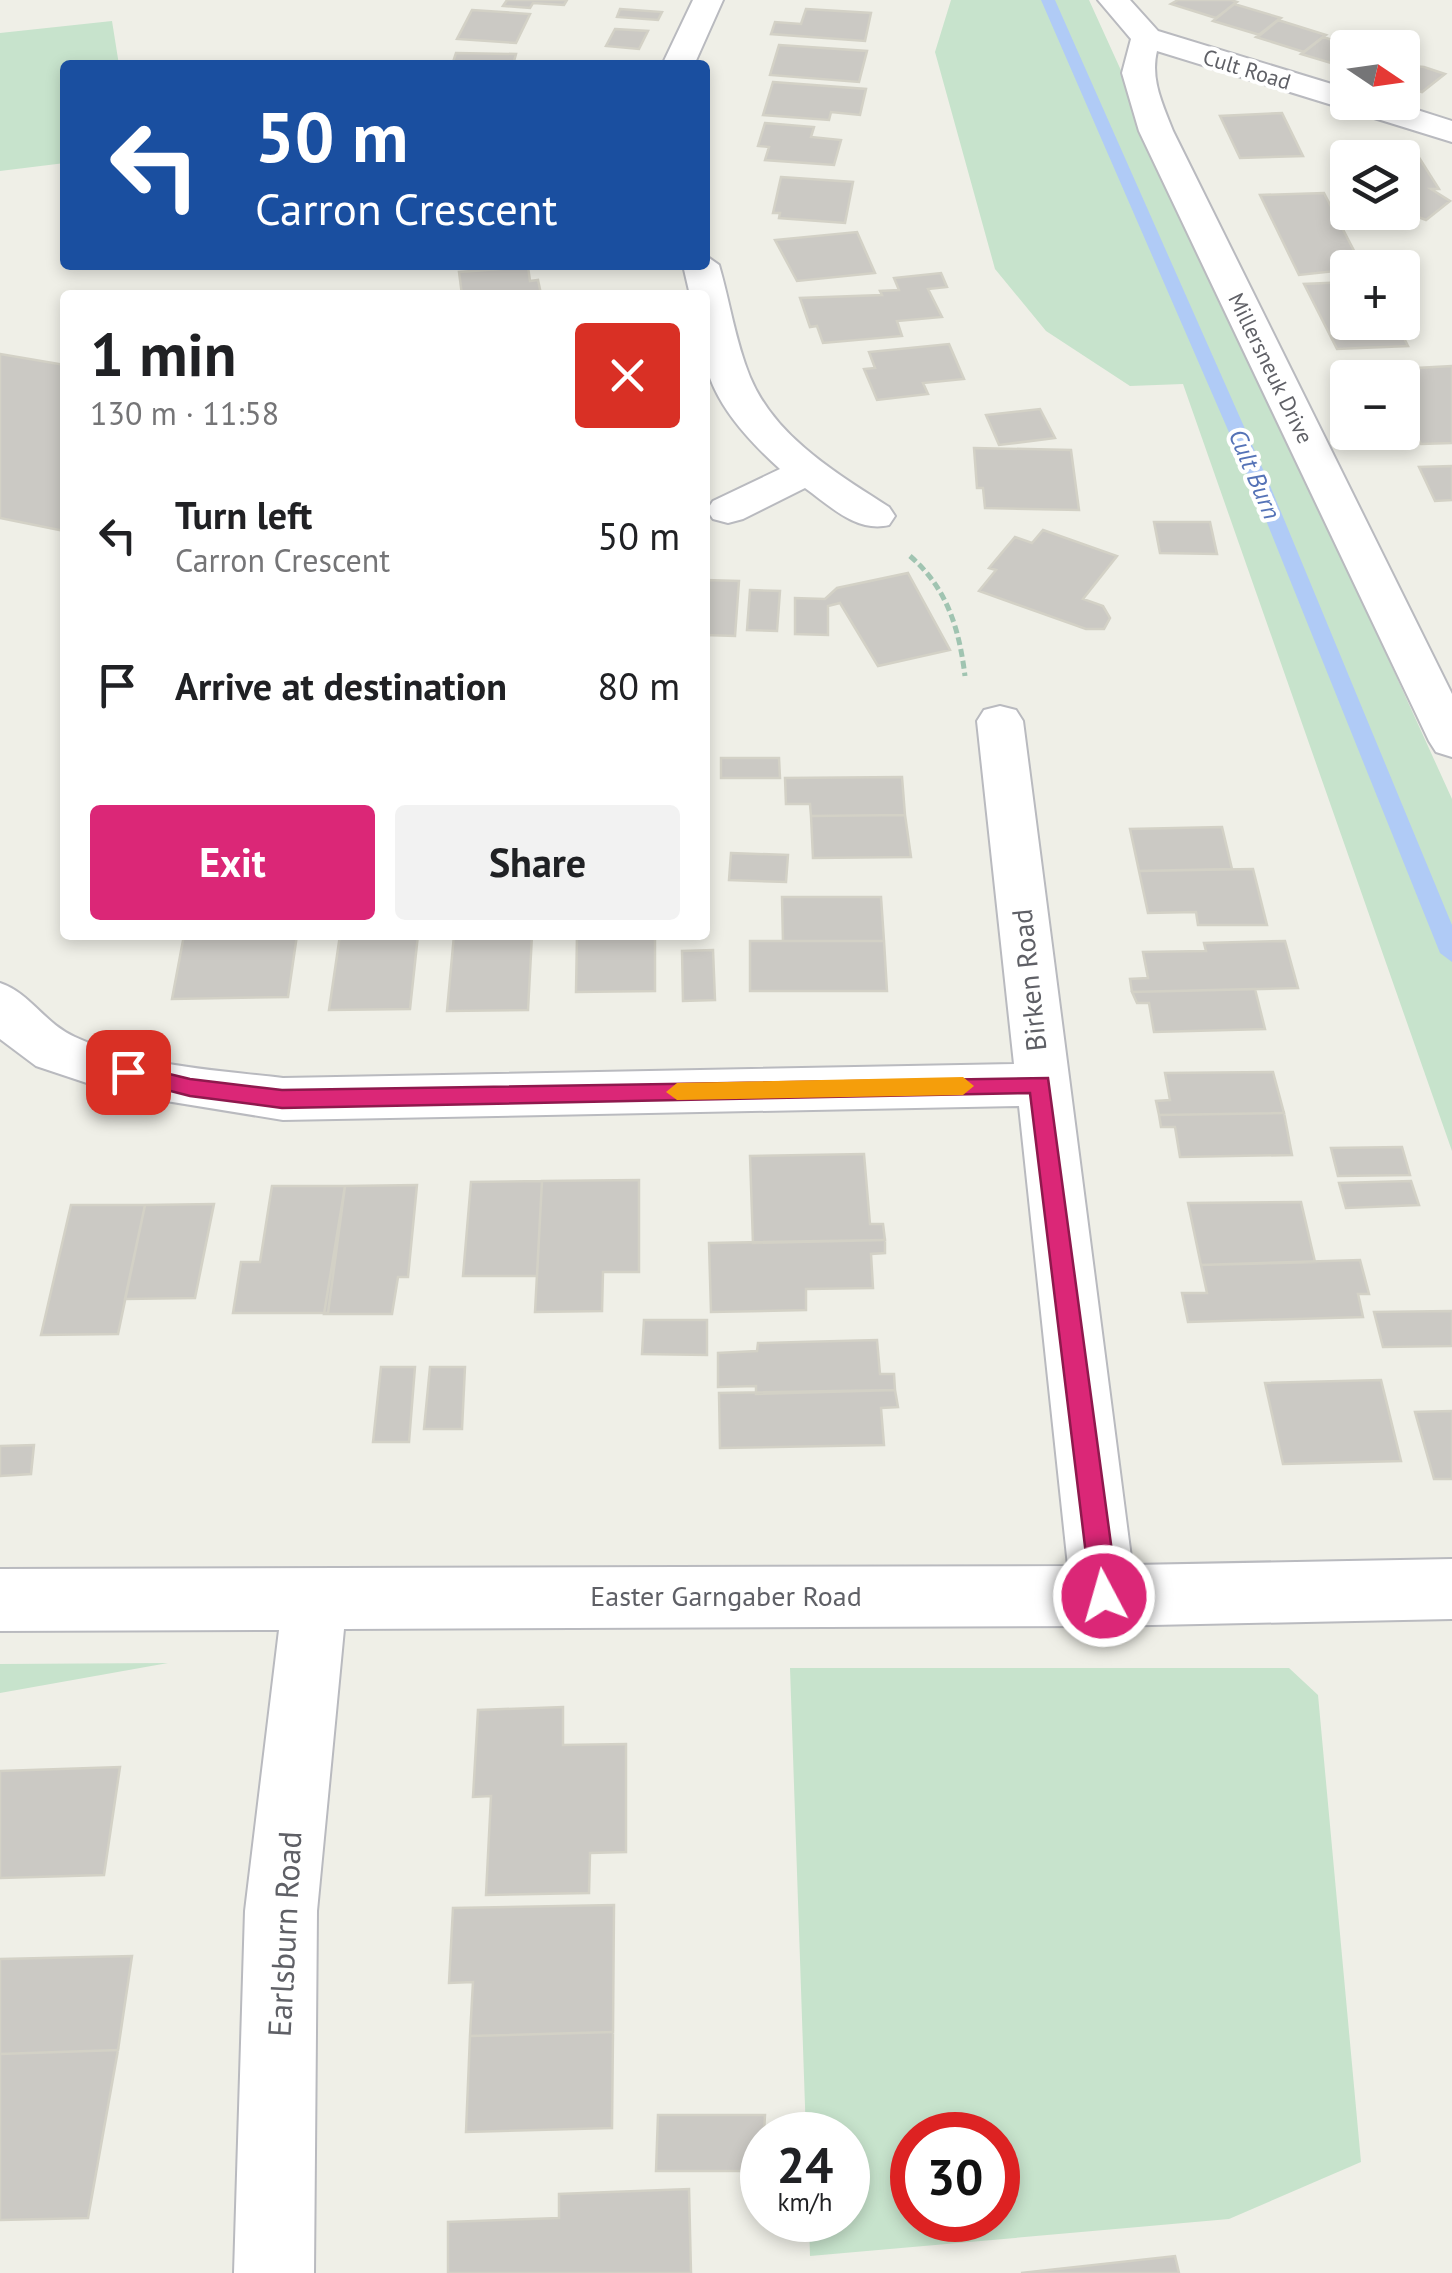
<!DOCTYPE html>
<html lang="en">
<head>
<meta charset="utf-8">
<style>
	:root { --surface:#fff; --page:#f2f2f2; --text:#202124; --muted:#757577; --accent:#db2777 }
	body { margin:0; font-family:"PT Sans",sans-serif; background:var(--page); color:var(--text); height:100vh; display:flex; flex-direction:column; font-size:38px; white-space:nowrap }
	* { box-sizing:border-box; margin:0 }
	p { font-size:32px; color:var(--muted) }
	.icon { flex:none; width:55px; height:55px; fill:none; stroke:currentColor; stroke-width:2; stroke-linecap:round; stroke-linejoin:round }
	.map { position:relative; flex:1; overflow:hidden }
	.sheet { position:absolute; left:60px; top:290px; width:650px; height:650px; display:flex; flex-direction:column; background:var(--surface); border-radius:10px; box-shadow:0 5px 15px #0003 }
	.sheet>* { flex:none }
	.hud { position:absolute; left:60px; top:60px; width:650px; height:210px; border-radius:10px; box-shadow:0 5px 15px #0003; background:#1a4fa0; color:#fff; overflow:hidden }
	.needle { width:65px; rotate:103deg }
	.buttons { position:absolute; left:1330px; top:30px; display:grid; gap:20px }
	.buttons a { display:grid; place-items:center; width:90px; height:90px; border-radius:10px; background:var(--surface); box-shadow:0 5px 15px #0003; font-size:50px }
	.speed { position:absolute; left:740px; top:2112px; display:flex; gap:20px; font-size:50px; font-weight:700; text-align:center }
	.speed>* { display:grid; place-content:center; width:130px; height:130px; border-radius:50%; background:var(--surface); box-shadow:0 5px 15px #0003; line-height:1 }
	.speed small { font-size:25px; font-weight:400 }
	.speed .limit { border:15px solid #d22; background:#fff; color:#111 }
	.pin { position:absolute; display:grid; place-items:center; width:85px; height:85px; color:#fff; margin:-42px; border-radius:20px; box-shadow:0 5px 15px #0006 }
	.me { position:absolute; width:110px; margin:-55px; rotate:354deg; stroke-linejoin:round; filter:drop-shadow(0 0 8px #0008) }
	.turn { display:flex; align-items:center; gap:35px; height:210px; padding:0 30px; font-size:45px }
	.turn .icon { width:130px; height:130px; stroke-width:2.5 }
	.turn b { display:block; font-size:70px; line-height:85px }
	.round { display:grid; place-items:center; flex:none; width:105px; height:105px; border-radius:10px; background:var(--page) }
	.overview { display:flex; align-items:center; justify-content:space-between; height:170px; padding:0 30px }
	h1 { font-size:60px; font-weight:600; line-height:75px }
	.button { display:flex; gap:20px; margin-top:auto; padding:20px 30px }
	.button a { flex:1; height:115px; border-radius:10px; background:var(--accent); color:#fff; font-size:40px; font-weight:600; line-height:115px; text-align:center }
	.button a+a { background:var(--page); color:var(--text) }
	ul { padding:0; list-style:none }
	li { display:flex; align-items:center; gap:30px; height:150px; padding:0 30px }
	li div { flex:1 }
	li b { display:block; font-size:38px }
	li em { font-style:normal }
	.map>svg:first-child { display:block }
	.green { fill:#c7e3cc; fill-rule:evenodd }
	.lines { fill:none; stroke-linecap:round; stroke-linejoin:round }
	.stream { fill:#b0cbf6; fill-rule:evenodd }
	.building { fill:#cbc9c4; stroke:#d3d1c6; stroke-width:2.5 }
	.minor-casing { stroke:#b9babf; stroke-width:4 }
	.path { stroke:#a0c4b1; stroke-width:5; stroke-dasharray:8 4; stroke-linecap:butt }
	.minor { fill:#fff; fill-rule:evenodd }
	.route { fill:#db2777; stroke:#8e194d; stroke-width:2.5 }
	.slow { fill:#f59e0b }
	.labels { text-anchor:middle; stroke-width:8; stroke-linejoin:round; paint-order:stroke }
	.far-street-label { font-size:22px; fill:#5f6066; stroke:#fff }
	.far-water-label { font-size:25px; font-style:italic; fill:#5573b7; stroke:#fff }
	.street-label { font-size:28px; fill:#5f6066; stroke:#fff }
	.near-street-label { font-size:32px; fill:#5f6066; stroke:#fff }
</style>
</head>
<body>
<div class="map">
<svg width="1452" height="2273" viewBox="0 0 1452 2273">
	<rect width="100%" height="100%" fill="#efefe7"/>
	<!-- green -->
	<path class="green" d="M951 0H1089L1452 799V1151L1183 384 1130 386 1046 331 995 269 935 52Z
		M112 21 119 65H65V163L0 171V33Z
		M168 1663 0 1693V1664Z
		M790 1668H1289L1318 1695 1361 2162 1229 2219 810 2256 809 2220H848V2135H806ZM912 2135H998V2220H912Z"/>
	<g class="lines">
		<!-- stream -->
		<path class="stream" d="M1041 0H1055L1269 483 1452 925V962L1440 953 1251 483Z"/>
	</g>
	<!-- building -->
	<path class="building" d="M507 0H567L564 5 533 3 530 8 503 6Z
		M1178 0H1231L1237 2 1216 18 1171 4Z
		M1234 4 1281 18 1260 35 1213 21Z
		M620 9 662 12 658 20 617 17Z
		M806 9 871 13 865 41 771 34 775 22 801 24Z
		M472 10 530 14 516 43 457 39Z
		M1278 20 1326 35 1304 52 1256 37Z
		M615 29 648 31 639 49 606 46Z
		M1323 37 1358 48H1348V68L1301 54Z
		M779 45 867 51 859 82 770 75Z
		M456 53 516 54 513 65H452Z
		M1402 65 1424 67 1445 74 1422 92 1402 86Z
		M773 82 866 89 860 115 831 112 829 120 763 115Z
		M1282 113 1303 156 1240 158 1220 116Z
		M765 123 814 127 811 137 841 140 834 165 765 160 769 147 758 146Z
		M1418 156 1439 189H1431L1450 201 1426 220 1402 211V158H1385Z
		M781 177 853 182 845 223 779 218 780 213H773Z
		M1324 193 1363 268 1299 275 1260 195Z
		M857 232 875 273 797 281 775 240Z
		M528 267 530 281 538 280 541 294 462 295 459 272Z
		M941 273 947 287 928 289 942 317 897 321 902 336 823 343 817 326 810 327 800 298 882 295 880 291 899 290 894 278Z
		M1348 282V322H1396L1408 346 1337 349 1304 284Z
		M949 344 964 379 923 383 928 394 877 400 864 369 875 368 869 352Z
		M0 354 65 365 64 531 0 518Z
		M1452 366V443L1421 444 1402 411V378H1385L1381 370Z
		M1040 409 1055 438 999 445 986 415Z
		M974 448 1071 450 1079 510 985 508 983 488H977Z
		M1452 466V500L1435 501 1419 467Z
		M1154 522H1210L1217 554 1160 553Z
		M1043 530 1117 556 1083 599 1103 606 1110 618 1104 629H1086L979 591 996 570 989 568 1015 537 1032 543Z
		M908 573 950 650 878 666 840 603 828 606V635L795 634V598L825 599 837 588Z
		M705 580 739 581 735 636 705 635Z
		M750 590 780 591 777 631 747 630Z
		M721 758H779L780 778H721Z
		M902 777 905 815 811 816 810 804H786L785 778Z
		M905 815 911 857 813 858 811 816Z
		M1222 827 1232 869 1139 871 1130 829Z
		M731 853 788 855 786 882 729 880Z
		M1253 869 1267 925H1198L1196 912 1148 913 1139 871Z
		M782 897H881L884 941H783Z
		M184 935H297L288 997 172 999Z
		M340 935H418L410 1009 329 1010Z
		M454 935H532L528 1010 447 1011Z
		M577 935H655V991L576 992Z
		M750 941H884L887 991H750Z
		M1285 941 1298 988 1132 992 1130 979 1148 978 1143 952 1206 951 1204 943Z
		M713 950 715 1000 683 1001 682 951Z
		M1255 989 1265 1029 1154 1032 1149 1003H1137L1132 992Z
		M1273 1072 1284 1113 1159 1115 1156 1101 1170 1100 1165 1073Z
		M1284 1113 1292 1155 1180 1157 1175 1127H1161L1159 1115Z
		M1402 1147 1410 1175 1338 1176 1331 1148Z
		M864 1154 870 1224H883L885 1240 753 1243 750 1156Z
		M639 1180V1272H603L602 1311 535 1312 542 1181Z
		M542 1181 537 1276H463L471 1182Z
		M1411 1181 1419 1205 1346 1208 1339 1183Z
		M417 1185 408 1277H398L392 1314H324L345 1186Z
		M272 1186H345L328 1313H233L241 1262H260Z
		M1301 1202 1315 1262 1201 1265 1188 1203Z
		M214 1204 195 1298 125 1299 145 1205Z
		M71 1205H145L118 1334 41 1335Z
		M885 1240V1253L871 1254 873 1288 806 1289V1310L711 1312 709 1243Z
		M1360 1260 1369 1294H1358L1363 1317 1188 1322 1182 1293H1207L1201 1265Z
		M1452 1311V1346L1383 1347 1374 1312Z
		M644 1320H707V1355L642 1354Z
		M877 1340 880 1374H894L895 1390 756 1394V1386L718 1387V1353L757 1351 758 1343Z
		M381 1367H415L409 1442H373Z
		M430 1367H465L462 1429H424Z
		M1381 1380 1401 1461 1283 1464 1265 1383Z
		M895 1390 898 1407 881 1408 884 1445 720 1448 719 1393Z
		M1452 1411V1479H1434L1415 1412Z
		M34 1445 31 1474 0 1476V1446Z
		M563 1707V1745L626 1744V1852L590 1853 589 1893 486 1895 491 1796 473 1797 478 1710Z
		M120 1767 104 1875 0 1878V1771Z
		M614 1905 613 2032 470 2036 473 1982 449 1983 453 1908Z
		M132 1956 118 2050 0 2054V1959Z
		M613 2032 612 2128 466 2132 470 2036Z
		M118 2050 88 2218 0 2220V2054Z
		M658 2115H765L762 2171H656Z
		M689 2189 691 2273H448V2222L559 2218V2194Z
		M1175 2256 1179 2273H1021Z"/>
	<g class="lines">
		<defs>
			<path id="minor" d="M693 0H723L694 65H662Z
				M1098 0H1130L1158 31 1348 89V102H1392L1452 121V142L1157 51C1150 80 1163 105 1173 131L1452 694V757L1436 752 1429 741 1139 131 1122 73 1131 39Z
				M705 255 719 265C730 302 735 341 750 377 775 437 836 473 889 507L895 516 889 525C857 533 830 506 805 488L743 519 728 523 713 519 707 510 713 501 780 469C749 441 712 402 705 359 702 339 705 315 705 295H690L683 265H705Z
				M1000 706 1016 710 1023 721 1132 1565 1452 1559V1619L1104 1626 344 1629 317 1911 314 2273H234L245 1911 279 1630 0 1631V1569L1068 1566 1019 1106 283 1120 117 1093 36 1066 0 1039V983C30 993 45 1024 75 1037 138 1066 215 1070 283 1078L1014 1064 977 721 984 710Z"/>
		</defs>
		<!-- minor casing -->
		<use href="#minor" class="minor-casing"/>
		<!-- path -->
		<path class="path" d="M910 556C947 588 959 628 965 676"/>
		<!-- minor -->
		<use href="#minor" class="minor"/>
	</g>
	<!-- route -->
	<path class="route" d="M128 1064 190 1079 282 1090 1048 1078 1118 1596 1114 1605 1104 1608 1095 1605 1091 1596 1030 1093 282 1108 190 1096 120 1078V1066Z"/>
	<!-- slow -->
	<path class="slow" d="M963 1077 974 1086 963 1095 677 1100 666 1092 677 1083Z"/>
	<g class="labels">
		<!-- far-street labels -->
		<g class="far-street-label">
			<text transform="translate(1247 69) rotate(17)" y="8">Cult Road</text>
			<text transform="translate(1271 368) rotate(64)" y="8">Millersneuk Drive</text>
		</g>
		<!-- far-water labels -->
		<g class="far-water-label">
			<text transform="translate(1255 474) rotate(67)" y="9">Cult Burn</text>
		</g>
		<!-- street labels -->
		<g class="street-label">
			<text transform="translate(1029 980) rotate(-96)" y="10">Birken Road</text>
			<text x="726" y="1606">Easter Garngaber Road</text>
		</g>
		<!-- near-street labels -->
		<g class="near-street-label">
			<text transform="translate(285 1934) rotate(-87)" y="11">Earlsburn Road</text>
		</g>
	</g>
</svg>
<div class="buttons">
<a><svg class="needle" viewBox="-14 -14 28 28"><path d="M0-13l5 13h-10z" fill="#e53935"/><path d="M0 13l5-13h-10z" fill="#757577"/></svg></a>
<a><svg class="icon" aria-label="layers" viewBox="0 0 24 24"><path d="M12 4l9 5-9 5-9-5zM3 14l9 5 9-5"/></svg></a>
<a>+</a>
<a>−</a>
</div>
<div class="speed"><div>24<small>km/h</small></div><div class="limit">30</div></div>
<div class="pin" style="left:128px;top:1072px;background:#d93025"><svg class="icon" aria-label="arrive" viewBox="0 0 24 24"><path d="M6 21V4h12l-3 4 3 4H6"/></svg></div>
<svg class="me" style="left:1104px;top:1596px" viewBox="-20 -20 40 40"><circle r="17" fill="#db2777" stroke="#fff" stroke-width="3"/><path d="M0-11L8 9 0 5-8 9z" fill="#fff"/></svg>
<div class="hud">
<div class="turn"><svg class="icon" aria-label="left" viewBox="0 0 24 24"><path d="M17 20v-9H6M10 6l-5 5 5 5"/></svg><div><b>50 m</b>Carron Crescent</div></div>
</div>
<section class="sheet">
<div class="overview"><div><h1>1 min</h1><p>130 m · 11:58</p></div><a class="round" style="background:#d93025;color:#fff"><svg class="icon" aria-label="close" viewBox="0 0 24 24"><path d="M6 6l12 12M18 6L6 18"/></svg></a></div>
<ul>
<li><svg class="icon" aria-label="left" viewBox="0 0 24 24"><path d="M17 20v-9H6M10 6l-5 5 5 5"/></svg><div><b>Turn left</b><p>Carron Crescent</p></div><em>50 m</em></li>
<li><svg class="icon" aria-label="arrive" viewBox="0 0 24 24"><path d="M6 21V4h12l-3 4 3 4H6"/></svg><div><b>Arrive at destination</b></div><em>80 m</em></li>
</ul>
<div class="button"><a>Exit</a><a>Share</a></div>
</section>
</div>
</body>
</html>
